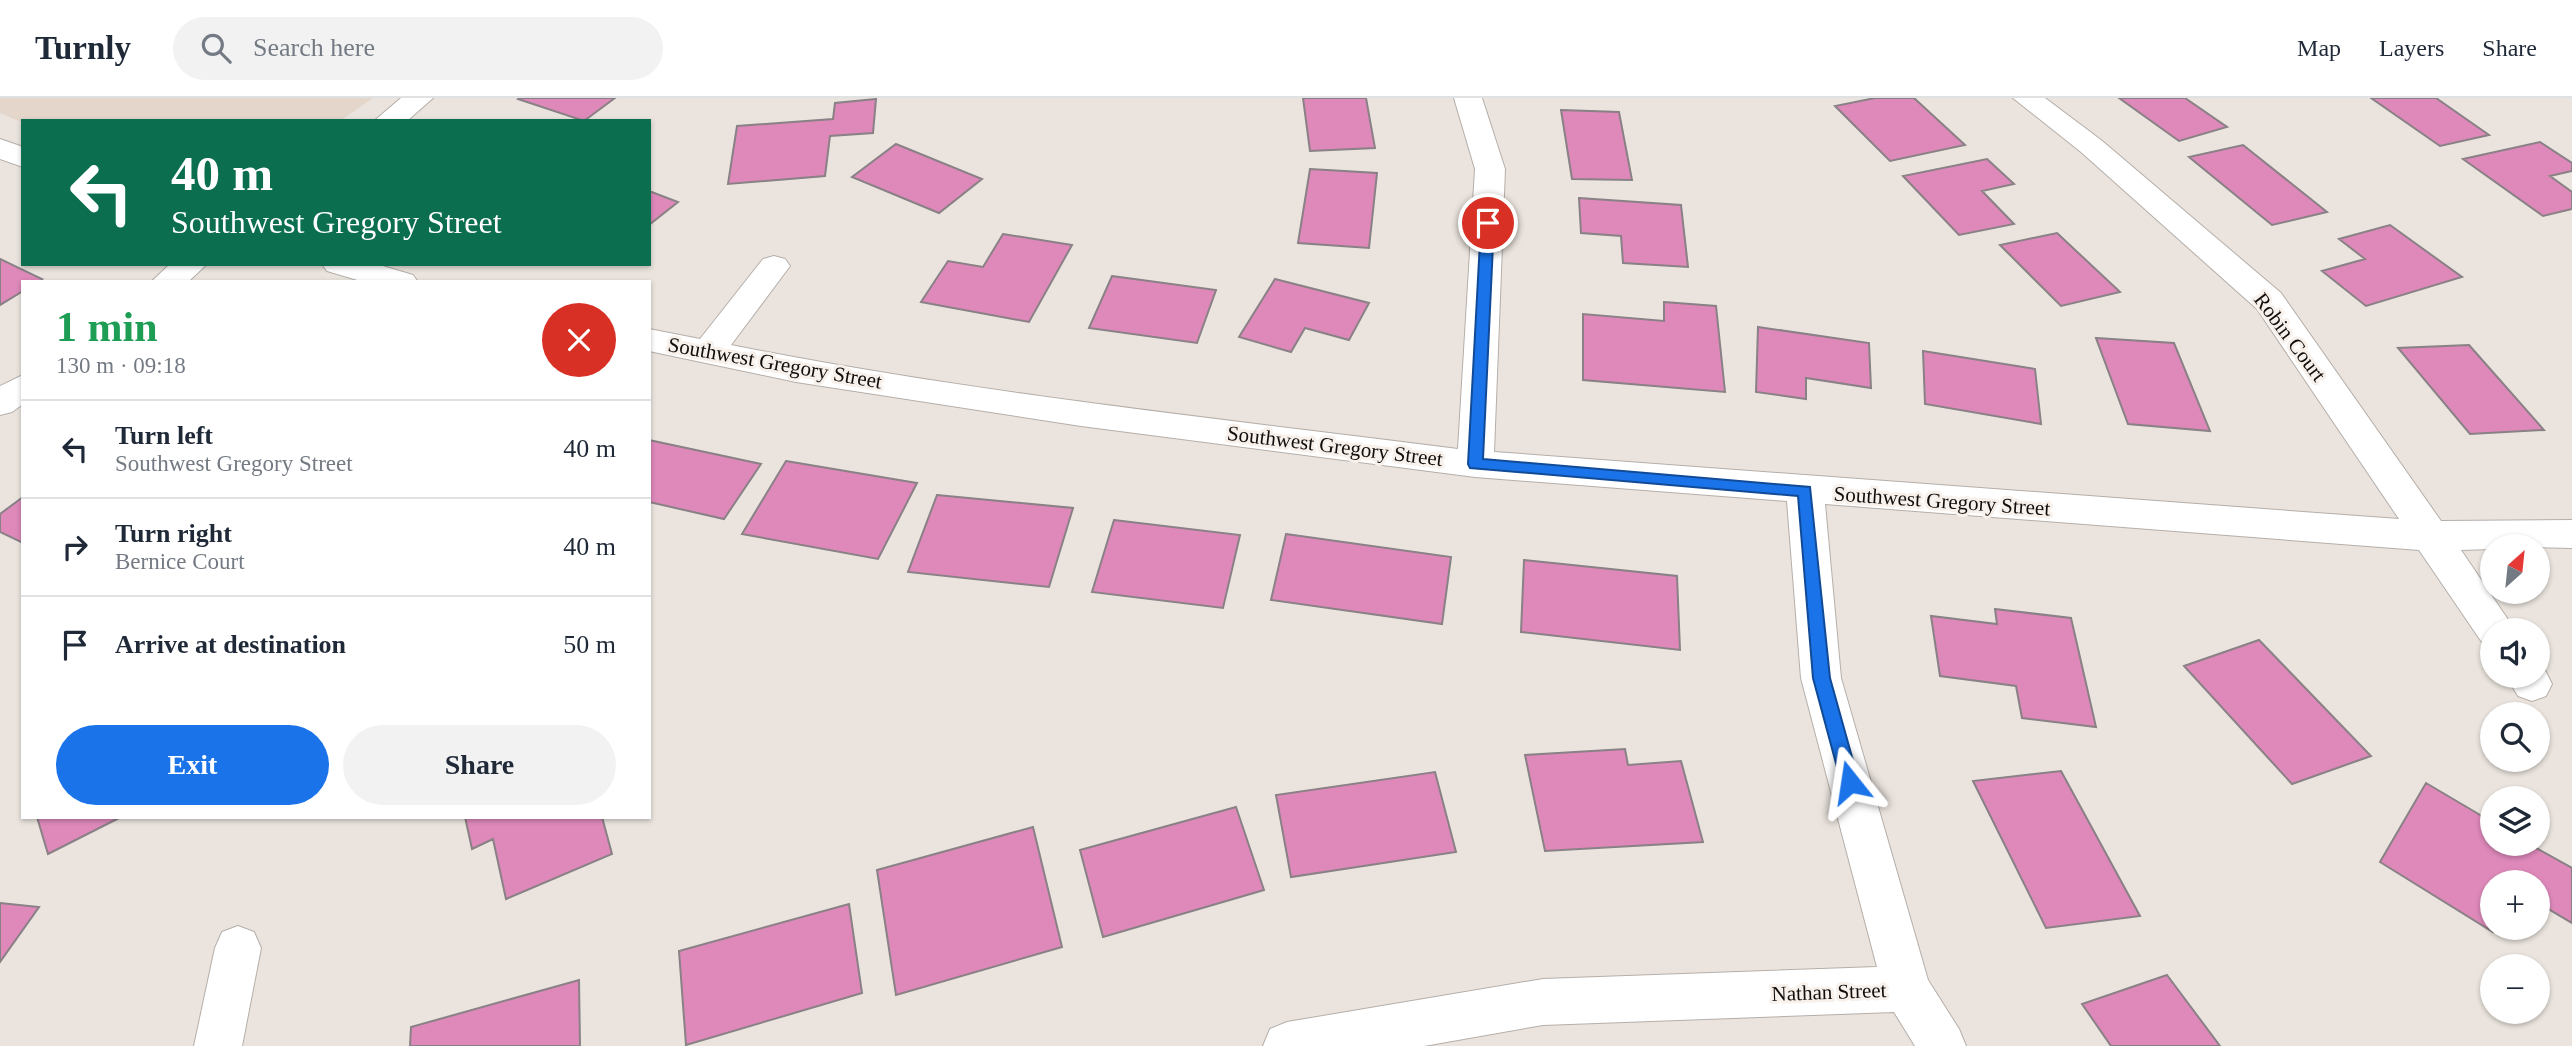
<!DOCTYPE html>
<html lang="en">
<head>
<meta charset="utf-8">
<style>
	:root { --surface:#fff; --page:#f2f2f3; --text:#1f2937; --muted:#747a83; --line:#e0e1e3; --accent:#1a73e8 }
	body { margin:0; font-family:Georgia,serif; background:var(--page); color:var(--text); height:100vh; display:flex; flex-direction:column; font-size:26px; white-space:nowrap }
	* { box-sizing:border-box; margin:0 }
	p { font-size:23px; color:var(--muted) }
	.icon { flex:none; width:38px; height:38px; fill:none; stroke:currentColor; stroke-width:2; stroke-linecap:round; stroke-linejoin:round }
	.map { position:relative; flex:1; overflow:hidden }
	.panel { position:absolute; left:21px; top:182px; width:630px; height:539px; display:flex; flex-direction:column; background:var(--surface); border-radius:0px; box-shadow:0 2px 5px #0004 }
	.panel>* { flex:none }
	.banner { position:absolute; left:21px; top:21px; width:630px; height:147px; border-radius:0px; box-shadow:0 2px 5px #0004; background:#0b6e4f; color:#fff; overflow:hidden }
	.needle { width:46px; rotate:27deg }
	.fabs { position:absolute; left:2480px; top:436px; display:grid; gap:14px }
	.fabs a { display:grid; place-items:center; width:70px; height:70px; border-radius:50%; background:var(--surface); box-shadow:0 2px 5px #0004; font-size:35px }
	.pin { position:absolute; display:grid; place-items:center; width:60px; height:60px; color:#fff; margin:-30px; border:4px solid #fff; border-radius:50%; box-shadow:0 2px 7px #0007 }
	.me { position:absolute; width:77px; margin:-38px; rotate:345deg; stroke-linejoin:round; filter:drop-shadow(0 0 5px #0008) }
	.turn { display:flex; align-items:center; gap:24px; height:147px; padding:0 35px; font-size:32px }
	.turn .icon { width:91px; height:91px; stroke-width:2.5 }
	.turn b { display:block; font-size:49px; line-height:60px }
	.round { display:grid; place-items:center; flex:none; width:74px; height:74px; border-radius:37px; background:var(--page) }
	.overview { display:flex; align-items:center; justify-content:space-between; height:119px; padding:0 35px }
	h1 { font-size:42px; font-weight:700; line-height:52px; color:#1e9e55 }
	.action { display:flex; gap:14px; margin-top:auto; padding:14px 35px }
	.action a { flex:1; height:80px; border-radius:42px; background:var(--accent); color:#fff; font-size:28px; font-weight:700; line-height:80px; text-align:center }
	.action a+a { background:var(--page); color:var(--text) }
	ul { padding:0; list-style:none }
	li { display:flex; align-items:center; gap:21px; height:98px; padding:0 35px; border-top:2px solid var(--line) }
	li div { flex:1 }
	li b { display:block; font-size:26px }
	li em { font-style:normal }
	header { display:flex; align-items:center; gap:42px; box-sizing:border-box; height:98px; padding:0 35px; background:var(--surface); border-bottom:2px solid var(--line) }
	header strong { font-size:33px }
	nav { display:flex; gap:38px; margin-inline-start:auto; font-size:24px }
	.search { width:490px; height:63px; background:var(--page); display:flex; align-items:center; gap:18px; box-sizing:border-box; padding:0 24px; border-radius:38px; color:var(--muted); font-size:26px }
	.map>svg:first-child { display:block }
	.built { fill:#e4d6cb }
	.building { fill:#de89ba; stroke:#898185; stroke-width:2 }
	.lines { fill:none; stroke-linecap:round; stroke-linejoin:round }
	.minor-casing { stroke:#b5aea9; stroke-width:2 }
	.minor { fill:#fff; fill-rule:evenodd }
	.route { fill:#1a73e8; stroke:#114b97; stroke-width:2 }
	.labels { text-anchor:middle; stroke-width:6; stroke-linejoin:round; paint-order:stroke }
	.street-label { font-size:21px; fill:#100d0c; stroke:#f8f1eb }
</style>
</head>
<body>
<header>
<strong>Turnly</strong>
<div class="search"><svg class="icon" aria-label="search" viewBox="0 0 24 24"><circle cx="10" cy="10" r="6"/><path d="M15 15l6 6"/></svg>Search here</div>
<nav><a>Map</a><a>Layers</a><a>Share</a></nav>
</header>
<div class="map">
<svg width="2572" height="948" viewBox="0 0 2572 948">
	<rect width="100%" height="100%" fill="#ebe4de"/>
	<!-- built -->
	<path class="built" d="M0 0H373L340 23H23V25L0 15Z"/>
	<!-- building -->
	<path class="building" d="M615 0 584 23 518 1 519 0Z
		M1303 0H1366L1375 50 1310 53Z
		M1875 0H1914L1965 47 1890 63 1835 8Z
		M2119 0H2185L2227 29 2179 43Z
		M2371 0H2436L2489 37 2440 48Z
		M876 1 873 35 830 38 825 78 728 86 737 28 833 21 835 5Z
		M1561 12 1619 14 1632 82 1572 81Z
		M2540 44 2572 65V73L2550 78 2572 94V111L2543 118 2463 61Z
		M896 46 982 81 939 115 852 79Z
		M2243 47 2327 114 2272 127 2189 59Z
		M1987 61 2014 86 1982 93 2014 126 1959 137 1903 78Z
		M1310 71 1377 75 1369 150 1298 145Z
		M649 93 678 104 649 127Z
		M1579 100 1681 107 1688 169 1623 165 1621 138 1581 135Z
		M2390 127 2462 179 2366 208 2322 173 2365 161 2339 141Z
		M2057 135 2120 194 2061 208 2000 147Z
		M1003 136 1072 147 1029 224 921 204 948 163 983 169Z
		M0 161 42 181 37 184H23V193L0 207Z
		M1112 178 1216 192 1197 245 1089 230Z
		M1275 181 1369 205 1349 242 1305 230 1291 254 1239 239Z
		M1664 204 1716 208 1725 294 1583 282V216L1664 223Z
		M1758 229 1869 245 1871 290 1806 280V301L1756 294Z
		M2096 240 2174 245 2210 333 2128 326Z
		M2469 247 2544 332 2470 336 2398 250Z
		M1923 253 2035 271 2041 326 1925 306Z
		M649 342 761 366 724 421 649 404Z
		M786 363 917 385 878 461 742 436Z
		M937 397 1073 410 1049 489 908 474Z
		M23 399V445L0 434V416Z
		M1114 422 1240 437 1223 510 1092 494Z
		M1286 436 1451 459 1442 526 1271 502Z
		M1524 462 1677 478 1680 552 1521 534Z
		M1995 511 2071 520 2096 629 2022 620 2016 588 1940 578 1931 518 1997 526Z
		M2259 542 2371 658 2292 686 2184 568Z
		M1625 651 1628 667 1681 663 1703 744 1545 753 1525 657Z
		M2061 673 2140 818 2046 830 1973 683Z
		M1435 674 1456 754 1291 779 1276 697Z
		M2426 685 2492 724V746H2529L2572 770V825L2538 805V784H2492V830H2495L2493 834 2380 764Z
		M1236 709 1264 792 1103 839 1080 752Z
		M37 719H121L48 756Z
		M465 719H602L612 756 506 801 493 741 472 751Z
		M1033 729 1062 849 896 897 877 772Z
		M0 805 39 809 0 864Z
		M849 806 862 895 686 947 679 853Z
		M2167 877 2220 948H2111L2082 906Z
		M579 882 580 948H410L411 929Z"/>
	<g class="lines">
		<defs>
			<path id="minor" d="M401 0H433L407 23H374Z
				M1454 0H1482L1505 71 1494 354 2399 421 2257 211 2081 54 2013 0H2045L2101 42 2281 195 2441 423 2572 422V450L2492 448V451L2461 452 2515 532H2492V547L2481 543 2419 452 1825 406 1841 580 1928 882 1959 931 1966 948H1915L1894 914 1543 927 1424 948H1263L1270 931 1287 924 1543 881 1877 869 1801 580 1787 403 1475 379 1081 328 796 284 649 253V231L700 241 763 161 774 158 785 161 790 168 731 247C971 295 1215 320 1458 351L1475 71Z
				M0 41 23 49V69L0 61Z
				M170 166H207L188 184H151Z
				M322 166H376L413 177 418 184H364L327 173Z
				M23 277V306L12 314 0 317V288Z
				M2538 565 2546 574 2552 586 2546 598 2532 603 2518 598 2506 578H2538Z
				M238 828 254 834 261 850 242 948H194L215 850 222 834Z"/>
		</defs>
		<!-- minor casing -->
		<use href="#minor" class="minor-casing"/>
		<!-- minor -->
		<use href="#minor" class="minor"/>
	</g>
	<!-- route -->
	<path class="route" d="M1488 121 1494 125 1483 361 1810 389 1830 580 1859 684 1856 689 1850 692 1843 689 1841 684 1813 580 1798 398 1470 370 1468 366 1481 125Z"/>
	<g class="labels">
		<!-- street labels -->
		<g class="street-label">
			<text transform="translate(2290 239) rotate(53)" y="7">Robin Court</text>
			<text transform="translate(775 265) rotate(10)" y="7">Southwest Gregory Street</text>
			<text transform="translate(1335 348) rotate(7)" y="7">Southwest Gregory Street</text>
			<text transform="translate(1942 403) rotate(4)" y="7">Southwest Gregory Street</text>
			<text transform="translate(1829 894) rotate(-2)" y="7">Nathan Street</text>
		</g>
	</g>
</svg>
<div class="fabs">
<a><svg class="needle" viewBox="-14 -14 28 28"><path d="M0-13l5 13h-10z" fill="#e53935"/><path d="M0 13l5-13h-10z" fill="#747a83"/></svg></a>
<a><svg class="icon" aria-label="sound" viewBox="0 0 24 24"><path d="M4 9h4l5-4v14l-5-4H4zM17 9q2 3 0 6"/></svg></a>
<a><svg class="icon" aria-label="search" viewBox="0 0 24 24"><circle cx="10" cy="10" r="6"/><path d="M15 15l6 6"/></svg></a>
<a><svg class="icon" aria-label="layers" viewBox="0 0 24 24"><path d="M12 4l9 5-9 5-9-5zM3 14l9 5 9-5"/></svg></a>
<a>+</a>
<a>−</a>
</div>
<div class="pin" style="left:1488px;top:125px;background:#d93025"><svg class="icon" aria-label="arrive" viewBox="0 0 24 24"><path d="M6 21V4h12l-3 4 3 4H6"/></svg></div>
<svg class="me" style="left:1850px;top:684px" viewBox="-20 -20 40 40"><path d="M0-17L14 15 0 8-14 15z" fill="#1a73e8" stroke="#fff" stroke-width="4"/></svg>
<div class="banner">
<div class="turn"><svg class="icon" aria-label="left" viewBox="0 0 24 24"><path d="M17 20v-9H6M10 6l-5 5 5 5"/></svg><div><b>40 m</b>Southwest Gregory Street</div></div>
</div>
<section class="panel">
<div class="overview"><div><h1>1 min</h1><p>130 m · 09:18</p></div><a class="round" style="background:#d93025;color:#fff"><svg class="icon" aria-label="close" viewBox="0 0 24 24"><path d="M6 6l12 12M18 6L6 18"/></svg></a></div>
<ul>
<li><svg class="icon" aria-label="left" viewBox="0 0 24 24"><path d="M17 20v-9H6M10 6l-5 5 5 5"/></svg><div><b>Turn left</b><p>Southwest Gregory Street</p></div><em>40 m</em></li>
<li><svg class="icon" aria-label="right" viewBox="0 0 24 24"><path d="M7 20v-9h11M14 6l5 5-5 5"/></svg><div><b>Turn right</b><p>Bernice Court</p></div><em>40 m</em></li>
<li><svg class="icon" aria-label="arrive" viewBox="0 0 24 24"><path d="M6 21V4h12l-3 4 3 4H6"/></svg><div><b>Arrive at destination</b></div><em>50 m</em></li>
</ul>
<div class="action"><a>Exit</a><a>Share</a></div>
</section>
</div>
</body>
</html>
